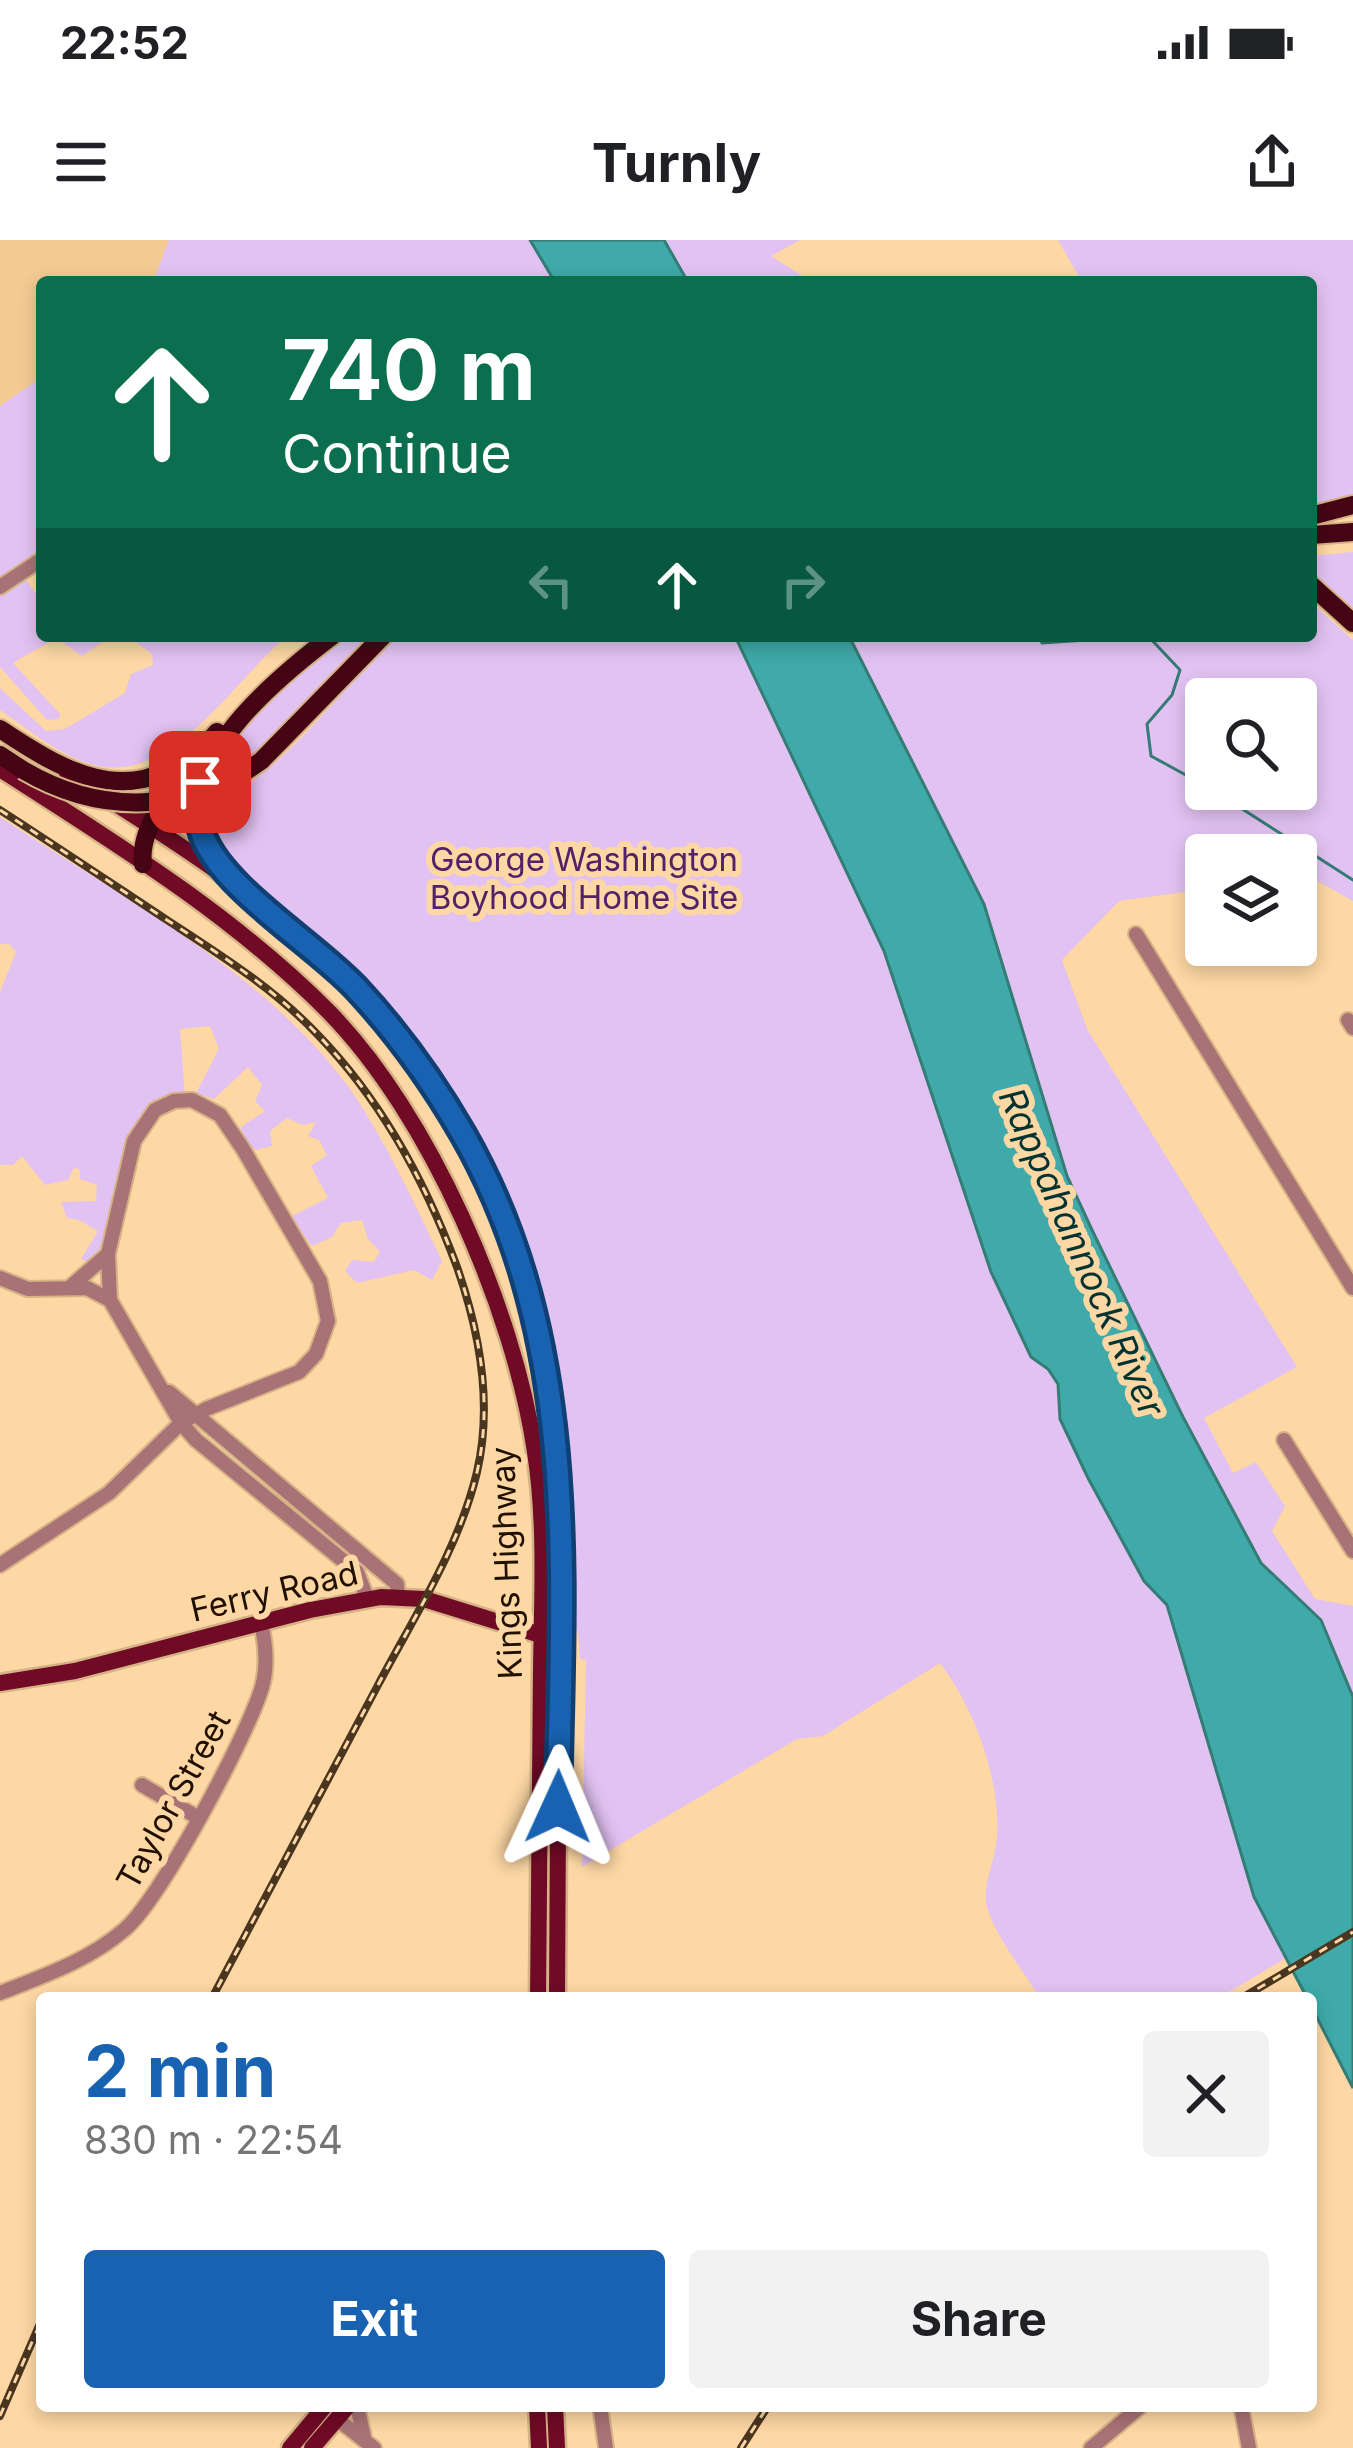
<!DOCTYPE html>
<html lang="en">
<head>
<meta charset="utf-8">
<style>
	:root { --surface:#fff; --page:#f2f2f2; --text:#202124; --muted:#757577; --accent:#1862b1 }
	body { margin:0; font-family:Inter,sans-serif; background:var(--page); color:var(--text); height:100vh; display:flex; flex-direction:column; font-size:45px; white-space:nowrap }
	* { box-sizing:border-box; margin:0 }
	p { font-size:39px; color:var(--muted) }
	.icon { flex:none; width:66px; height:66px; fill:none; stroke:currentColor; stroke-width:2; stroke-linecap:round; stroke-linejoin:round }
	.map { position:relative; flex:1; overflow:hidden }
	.details { position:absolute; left:36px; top:1752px; width:1281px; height:420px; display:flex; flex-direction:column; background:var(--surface); border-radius:12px; box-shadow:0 6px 18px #0003 }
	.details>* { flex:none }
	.guide { position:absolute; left:36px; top:36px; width:1281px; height:366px; border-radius:12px; box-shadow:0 6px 18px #0003; background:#0b6e4f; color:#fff; overflow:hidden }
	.buttons { position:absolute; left:1185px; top:438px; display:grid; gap:24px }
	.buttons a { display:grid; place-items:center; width:132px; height:132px; border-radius:12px; background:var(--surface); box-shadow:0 6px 18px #0003; font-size:60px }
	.pin { position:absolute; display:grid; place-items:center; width:102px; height:102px; color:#fff; margin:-51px; border-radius:24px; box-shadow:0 6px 18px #0006 }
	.me { position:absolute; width:132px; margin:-66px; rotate:1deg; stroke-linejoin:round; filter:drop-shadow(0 0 9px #0008) }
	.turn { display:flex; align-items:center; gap:42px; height:252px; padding:0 48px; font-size:54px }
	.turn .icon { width:156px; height:156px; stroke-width:2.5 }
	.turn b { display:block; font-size:84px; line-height:102px }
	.lanes { display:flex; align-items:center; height:114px; padding:0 48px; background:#0003; justify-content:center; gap:60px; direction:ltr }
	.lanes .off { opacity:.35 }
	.round { display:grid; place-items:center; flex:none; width:126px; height:126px; border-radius:12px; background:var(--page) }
	.head { display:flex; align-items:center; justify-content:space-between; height:204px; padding:0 48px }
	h1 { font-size:72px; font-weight:700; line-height:90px; color:var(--accent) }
	.cta { display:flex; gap:24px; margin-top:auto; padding:24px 48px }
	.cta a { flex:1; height:138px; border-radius:12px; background:var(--accent); color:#fff; font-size:48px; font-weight:700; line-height:138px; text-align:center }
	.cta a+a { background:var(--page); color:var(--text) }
	.status { display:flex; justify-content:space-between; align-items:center; height:84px; padding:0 60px; background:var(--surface); direction:ltr }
	.status svg { height:33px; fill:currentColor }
	header { display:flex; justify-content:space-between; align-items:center; height:156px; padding:0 48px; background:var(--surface); font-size:54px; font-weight:700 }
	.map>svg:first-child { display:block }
	.built { fill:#f4ca93 }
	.green { fill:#e2c2f2; fill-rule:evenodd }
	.water { fill:#3faaa9; stroke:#367c76; stroke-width:3 }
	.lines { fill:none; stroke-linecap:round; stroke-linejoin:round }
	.stream { stroke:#367c76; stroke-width:3 }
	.minor-casing { stroke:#d5b386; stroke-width:18 }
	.major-casing { stroke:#d5b386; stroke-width:21 }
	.highway-casing { stroke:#d5b386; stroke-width:22 }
	.minor { stroke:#a97276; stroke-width:14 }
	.major { stroke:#700a25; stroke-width:16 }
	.highway { stroke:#450514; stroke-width:18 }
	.rail-casing { stroke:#4a351f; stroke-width:8 }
	.rail { stroke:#fdd7a4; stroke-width:3; stroke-dasharray:9; stroke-linecap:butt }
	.highway-bridge-casing { stroke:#d5b386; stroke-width:22; stroke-linecap:butt }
	.highway-bridge { stroke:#450514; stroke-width:18 }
	.route-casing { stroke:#104073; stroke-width:30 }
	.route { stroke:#1862b1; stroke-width:21 }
	.labels { text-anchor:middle; stroke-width:12; stroke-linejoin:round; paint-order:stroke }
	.park-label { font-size:33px; fill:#532168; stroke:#fdd7a4 }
	.street-label { font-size:33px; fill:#211000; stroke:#fdd7a4 }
	.water-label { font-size:36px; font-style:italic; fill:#003332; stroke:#fdd7a4 }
</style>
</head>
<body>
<div class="status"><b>22:52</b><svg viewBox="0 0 49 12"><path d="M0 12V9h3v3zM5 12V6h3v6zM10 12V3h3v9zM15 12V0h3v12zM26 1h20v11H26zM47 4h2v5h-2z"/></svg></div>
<header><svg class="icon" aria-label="menu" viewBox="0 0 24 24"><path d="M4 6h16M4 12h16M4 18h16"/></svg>Turnly<svg class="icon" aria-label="share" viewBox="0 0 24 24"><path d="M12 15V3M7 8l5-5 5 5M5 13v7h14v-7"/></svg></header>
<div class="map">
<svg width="1353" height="2208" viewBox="0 0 1353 2208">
	<rect width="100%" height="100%" fill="#fdd7a4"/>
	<!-- built -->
	<path class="built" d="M0 0H169L153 42H42V137L0 166Z"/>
	<!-- green -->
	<path class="green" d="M169 0H530L555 42H153Z
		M664 0H800L771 16 812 42H688Z
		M1058 0H1353V254L1311 266V42H1082Z
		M42 137V308L0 338V166Z
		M1353 312V371L1311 335V316Z
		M24 337 42 362V396H111L82 416 56 398 13 423 60 474 59 479 47 480 0 427V353Z
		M1311 362 1353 400V661L1296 629V615H1206V649L1119 661 1062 720 1087 789 1297 1127 1204 1178 1233 1233 1256 1222 1285 1266 1272 1291 1315 1359 1353 1366V1457L1321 1380 1261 1323 1183 1177 1093 992 1067 936 984 664 849 396H1311ZM1206 459H1296V549H1206Z
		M128 396H287C234 440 167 552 87 523 55 512 28 489 0 470V448L46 491 65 489 125 453 131 434 153 425 152 414Z
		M343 396H377L257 516 208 542C241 483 290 438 343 396Z
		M397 396H735L884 711 991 1032 1031 1117 1048 1129 1058 1144 1144 1341 1167 1365 1254 1657 1286 1718 1219 1758H1040C1026 1735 988 1686 986 1661 984 1640 996 1618 997 1597 1001 1539 974 1468 940 1423L823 1496 797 1499 582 1627 586 1420 580 1419 578 1391H572L567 1197 559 1140 542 1053 495 935 451 858 365 744 243 633 222 608 209 570C296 520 329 461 397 396Z
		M0 577C118 655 270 735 352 852 388 905 414 963 442 1021L432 1040 414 1030 357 1043 345 1031 352 1020 374 1022 380 1012 368 999 362 980 341 983 332 997 312 1006 290 977 328 958 311 926 327 915 319 900 308 896 316 882 303 885 287 878 270 891 272 906 256 910C246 903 242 899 241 887L265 871 255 861 262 845 248 827 214 859 196 853 219 809 210 786 180 789 185 856 155 865 131 897 107 1010 96 1025 81 1019 98 991 79 980 67 978 61 962 96 961 97 945 80 939V929L74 928 68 940 45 945 22 916 13 925H0V752L16 712 9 704H0Z"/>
	<!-- water -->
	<path class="water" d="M530 0H664L688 42H555Z
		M735 396H849L984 664 1067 936 1093 992 1183 1177 1261 1323 1321 1380 1353 1457V1848L1311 1766V1758H1307L1254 1657 1167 1365 1144 1341 1088 1238 1060 1179 1058 1144 1048 1129 1031 1117 991 1032 884 711Z"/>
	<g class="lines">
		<!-- stream -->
		<path class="stream" d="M1040 396 1042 403 1146 396
			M1148 396 1180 430 1172 455 1147 484 1151 516 1206 546
			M1211 549 1353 640"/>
		<defs>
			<path id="minor" d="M0 347 42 319
				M1136 694 1353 1048
				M1348 780 1353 788
				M0 1038 28 1049 87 1048 110 1060 181 1183 196 1200 357 1332 367 1358
				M69 1048 108 1014
				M169 1152 397 1344 398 1356
				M1284 1200 1353 1311
				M0 1325 109 1253 181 1183 206 1169 299 1132 316 1114 328 1081 320 1041 243 909 220 875 192 860 174 861 155 870 134 901 108 1014 110 1060
				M142 1545 197 1577
				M0 1753C43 1736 88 1721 124 1690 160 1660 248 1495 262 1447 268 1426 266 1405 261 1383
				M357 2166 364 2197
				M600 2166 606 2208
				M1241 2166 1249 2208
				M337 2179 374 2208
				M1091 2208 1141 2166"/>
			<path id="major" d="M0 529C114 602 233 675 329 772 430 875 514 1070 535 1212 546 1283 542 1358 541 1430 540 1539 539 1649 538 1758
				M67 533C166 595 268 659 351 743 457 849 532 1002 551 1151 562 1235 559 1320 559 1405 559 1522 557 1640 557 1758
				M0 1443 75 1431 310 1370 381 1357 424 1359 547 1397
				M537 2166 539 2208
				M555 2166 557 2208
				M290 2208 325 2166
				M312 2208 348 2166"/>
			<path id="highway" d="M1311 276 1353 265
				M1311 295 1353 292
				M1311 345 1353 383
				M0 489C60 529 126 569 191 515
				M0 515 23 530
				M261 521 383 396
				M143 624C137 580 190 525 217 492
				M244 652C230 636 213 620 204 599 172 522 278 437 332 396"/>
		</defs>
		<!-- minor casing -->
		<use href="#minor" class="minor-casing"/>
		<!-- major casing -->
		<use href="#major" class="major-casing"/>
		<!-- highway casing -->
		<use href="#highway" class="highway-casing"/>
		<!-- minor -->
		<use href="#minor" class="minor"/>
		<!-- major -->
		<use href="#major" class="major"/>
		<!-- highway -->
		<use href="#highway" class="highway"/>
		<defs>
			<path id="rail" d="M0 570C56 606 111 643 167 680 219 714 275 749 318 795 381 860 426 943 457 1027 480 1093 493 1163 477 1232 459 1308 414 1377 378 1445 322 1550 267 1654 212 1758
				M1242 1758 1353 1692
				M0 2176 42 2079
				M741 2208 768 2166"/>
		</defs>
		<!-- rail casing -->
		<use href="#rail" class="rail-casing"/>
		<!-- rail -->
		<use href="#rail" class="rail"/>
		<defs>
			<path id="highway-bridge" d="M23 530C101 576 187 573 261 521"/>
		</defs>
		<!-- highway-bridge casing -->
		<use href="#highway-bridge" class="highway-bridge-casing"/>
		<!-- highway-bridge -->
		<use href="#highway-bridge" class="highway-bridge"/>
	</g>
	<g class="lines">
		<defs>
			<path id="route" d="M200 542C199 561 196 578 203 596 223 649 315 704 356 748 397 792 433 842 463 894 582 1102 562 1337 558 1567"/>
		</defs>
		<!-- route casing -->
		<use href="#route" class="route-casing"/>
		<!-- route -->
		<use href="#route" class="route"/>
	</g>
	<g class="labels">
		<!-- park labels -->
		<g class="park-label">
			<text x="584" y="631">George Washington<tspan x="584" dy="38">Boyhood Home Site</tspan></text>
		</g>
		<!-- street labels -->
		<g class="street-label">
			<text transform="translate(506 1323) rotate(-92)" y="12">Kings Highway</text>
			<text transform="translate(274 1351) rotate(-13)" y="12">Ferry Road</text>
			<text transform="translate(173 1560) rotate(-61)" y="12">Taylor Street</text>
		</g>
		<!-- water labels -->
		<g class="water-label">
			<text transform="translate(1082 1012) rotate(66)" y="13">Rappahannock River</text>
		</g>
	</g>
</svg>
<div class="buttons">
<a><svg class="icon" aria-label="search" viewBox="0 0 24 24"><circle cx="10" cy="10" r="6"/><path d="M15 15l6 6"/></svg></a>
<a><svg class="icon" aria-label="layers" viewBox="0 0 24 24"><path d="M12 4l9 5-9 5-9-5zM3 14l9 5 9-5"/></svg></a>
</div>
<div class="pin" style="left:200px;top:542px;background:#d93025"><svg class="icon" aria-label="arrive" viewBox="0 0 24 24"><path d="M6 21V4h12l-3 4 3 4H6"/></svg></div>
<svg class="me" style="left:558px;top:1567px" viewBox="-20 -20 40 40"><path d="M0-17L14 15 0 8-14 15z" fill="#1862b1" stroke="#fff" stroke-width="4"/></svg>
<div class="guide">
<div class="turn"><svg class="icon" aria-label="ahead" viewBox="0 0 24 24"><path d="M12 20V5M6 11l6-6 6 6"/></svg><div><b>740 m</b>Continue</div></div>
<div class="lanes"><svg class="icon off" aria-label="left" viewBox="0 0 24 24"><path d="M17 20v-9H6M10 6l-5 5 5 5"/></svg><svg class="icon" aria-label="ahead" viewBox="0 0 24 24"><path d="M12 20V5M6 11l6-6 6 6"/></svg><svg class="icon off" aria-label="right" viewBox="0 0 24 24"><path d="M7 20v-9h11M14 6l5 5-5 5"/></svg></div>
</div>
<section class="details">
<div class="head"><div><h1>2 min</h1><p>830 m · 22:54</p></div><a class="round"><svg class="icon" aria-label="close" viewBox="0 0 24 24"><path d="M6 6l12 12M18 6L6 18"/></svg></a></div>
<div class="cta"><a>Exit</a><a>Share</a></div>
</section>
</div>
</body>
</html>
